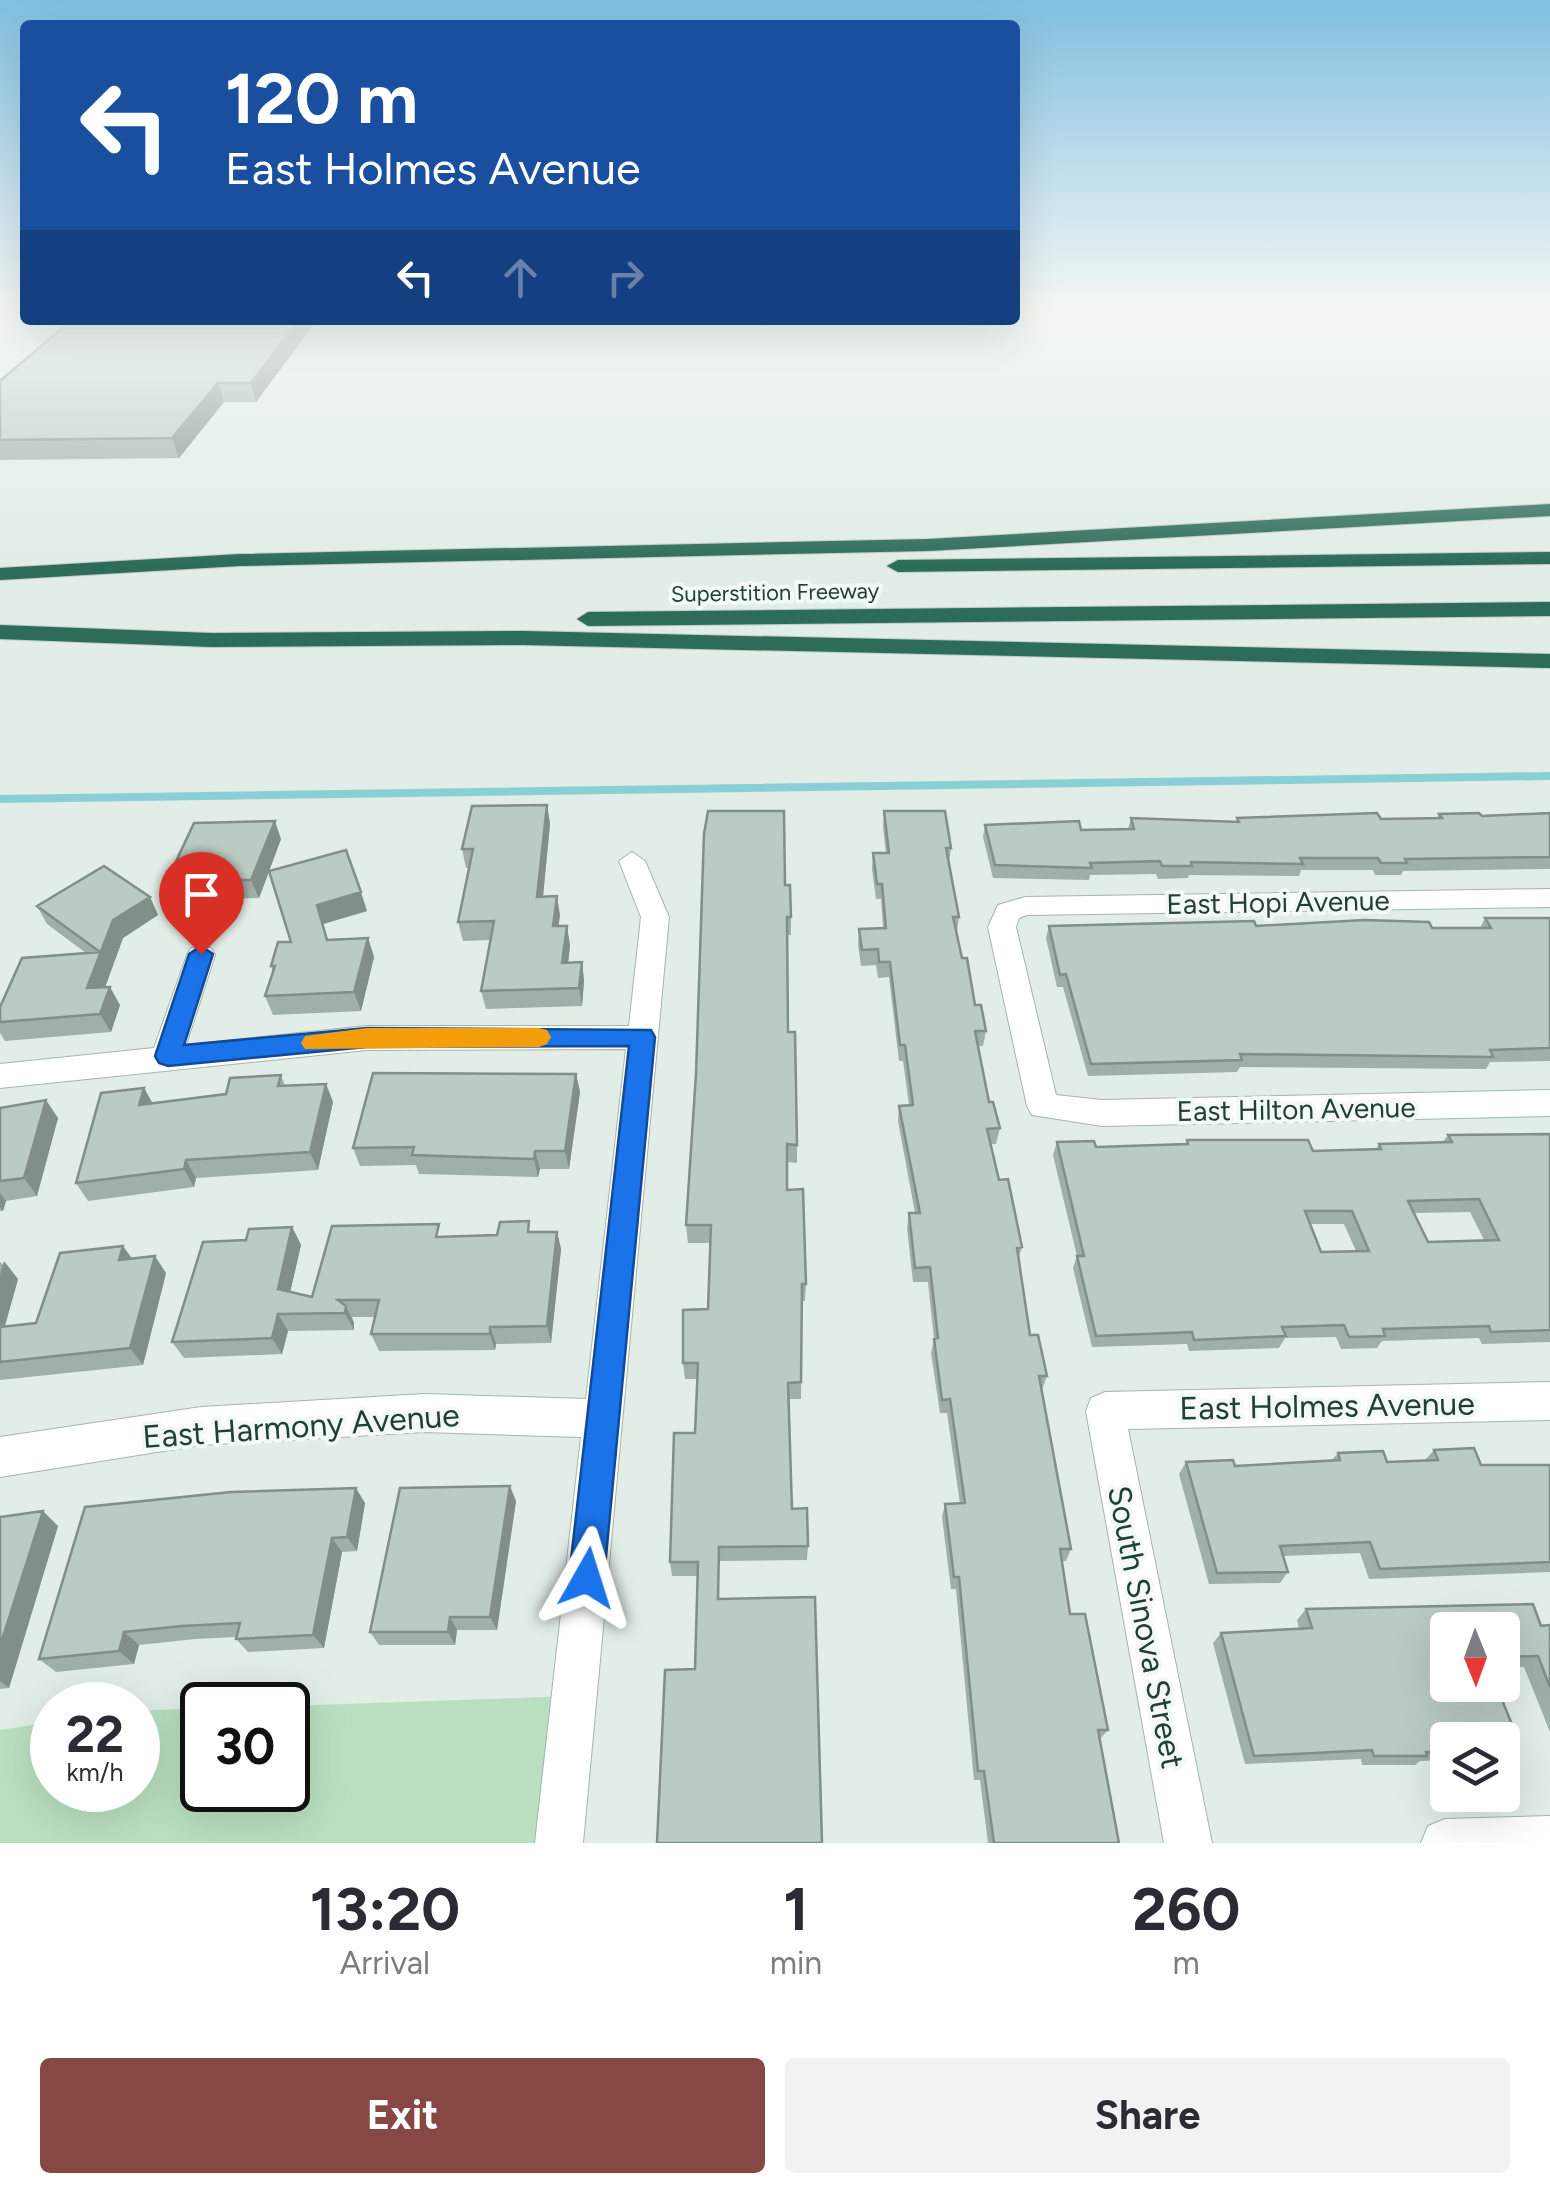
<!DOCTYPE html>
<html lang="en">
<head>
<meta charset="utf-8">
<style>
	:root { --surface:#fff; --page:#f2f2f3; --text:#2b2b33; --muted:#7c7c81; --accent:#874843 }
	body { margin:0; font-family:Figtree,sans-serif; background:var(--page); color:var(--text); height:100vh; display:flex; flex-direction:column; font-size:38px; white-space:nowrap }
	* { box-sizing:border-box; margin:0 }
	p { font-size:32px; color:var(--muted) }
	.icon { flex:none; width:55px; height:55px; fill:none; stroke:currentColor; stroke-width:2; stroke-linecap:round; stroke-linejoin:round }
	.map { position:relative; height:1843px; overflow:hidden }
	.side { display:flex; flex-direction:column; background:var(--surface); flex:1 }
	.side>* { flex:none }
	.top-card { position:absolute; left:20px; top:20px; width:1000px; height:305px; border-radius:10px; box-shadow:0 10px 40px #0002; background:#1a4fa0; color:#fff; overflow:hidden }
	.needle { width:65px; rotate:179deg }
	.controls { position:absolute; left:1430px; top:1612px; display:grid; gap:20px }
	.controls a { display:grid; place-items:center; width:90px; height:90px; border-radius:10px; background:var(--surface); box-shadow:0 10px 40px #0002; font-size:50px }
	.speed { position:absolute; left:30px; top:1682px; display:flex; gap:20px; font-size:50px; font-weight:700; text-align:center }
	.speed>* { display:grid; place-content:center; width:130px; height:130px; border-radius:50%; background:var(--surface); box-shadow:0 10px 40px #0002; line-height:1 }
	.speed small { font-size:25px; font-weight:400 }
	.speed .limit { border:5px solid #111; border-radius:15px; background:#fff; color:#111 }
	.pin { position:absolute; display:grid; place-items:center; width:85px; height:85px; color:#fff; margin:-102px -42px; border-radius:50% 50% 50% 0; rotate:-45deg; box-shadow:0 0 10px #0007 }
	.pin .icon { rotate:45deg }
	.me { position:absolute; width:110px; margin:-55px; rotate:6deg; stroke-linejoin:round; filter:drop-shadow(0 0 8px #0008) }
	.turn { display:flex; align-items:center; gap:35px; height:210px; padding:0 40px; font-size:45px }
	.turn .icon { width:130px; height:130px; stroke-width:2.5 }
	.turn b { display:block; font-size:70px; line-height:85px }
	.lanes { display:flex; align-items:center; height:95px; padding:0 40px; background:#0003; justify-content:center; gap:50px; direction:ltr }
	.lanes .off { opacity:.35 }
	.eta { display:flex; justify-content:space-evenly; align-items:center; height:170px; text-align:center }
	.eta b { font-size:60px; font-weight:700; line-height:70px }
	.cta { display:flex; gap:20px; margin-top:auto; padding:20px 40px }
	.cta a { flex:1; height:115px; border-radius:10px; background:var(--accent); color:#fff; font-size:40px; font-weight:700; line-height:115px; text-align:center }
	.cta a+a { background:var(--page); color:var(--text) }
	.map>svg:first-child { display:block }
	.green { fill:#badfc0 }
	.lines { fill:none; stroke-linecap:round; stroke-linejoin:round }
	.stream { stroke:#88d0d4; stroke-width:8 }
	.street-casing { stroke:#a4b5ae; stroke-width:2 }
	.secondary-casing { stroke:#a0b9ae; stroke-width:2 }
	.highway-casing { stroke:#c1c9c6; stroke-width:2 }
	.street { fill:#fff; fill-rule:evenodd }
	.secondary { fill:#fff; fill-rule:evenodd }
	.highway { fill:#2c6c58; fill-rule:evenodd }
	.wall { fill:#a0afa7; fill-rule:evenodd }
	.shaded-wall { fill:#828e88 }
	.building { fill:#bacbc2; stroke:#828e88; stroke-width:2.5; fill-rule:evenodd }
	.route { fill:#1a73e8; stroke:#114b97; stroke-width:2.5 }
	.slow { fill:#f59e0b }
	.labels { text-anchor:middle; stroke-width:8; stroke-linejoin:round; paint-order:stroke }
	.far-street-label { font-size:22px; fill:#213f34; stroke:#f3f9f5 }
	.street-label { font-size:28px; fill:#213f34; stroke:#f3f9f5 }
	.near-street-label { font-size:32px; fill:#213f34; stroke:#f3f9f5 }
</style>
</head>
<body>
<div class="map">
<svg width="1550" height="1843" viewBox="0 0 1550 1843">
	<rect width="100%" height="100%" fill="#e2ede7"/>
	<!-- green -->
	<path class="green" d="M574 1696 559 1843H0V1730L52 1722V1790H138V1711L202 1708V1790H288V1706Z"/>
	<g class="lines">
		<!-- stream -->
		<path class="stream" d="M0 799 1550 776"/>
		<defs>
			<path id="street" d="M632 852 645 861 669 917 583 1843H535L581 1437 424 1432 201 1445 0 1477V1437L201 1407 424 1394 586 1399 626 1049 367 1050 0 1088V1064L154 1048 187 955 191 948H211L215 955 186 1045 367 1026H629L641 917 619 861Z
				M1550 889V907L1027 915 1019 918 1016 927 1056 1095 1102 1100 1550 1090V1116L1102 1126 1032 1115 1027 1106 988 927 998 905 1025 897Z
				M1550 1382V1420L1128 1429 1212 1843H1164L1086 1411 1091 1398 1105 1392Z
				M1550 1816V1843H1421L1428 1826 1445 1819Z"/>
			<path id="secondary" d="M1537 306H1550V310L1539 309Z"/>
			<path id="highway" d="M1550 504V516L928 551 240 566 0 580V568L240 554 928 539Z
				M1550 552V564L898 572 887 566 898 560Z
				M1550 602V616L588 626 577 619 588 612Z
				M0 625 211 633 524 631 1550 654V668L524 645 211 647 0 639Z"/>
		</defs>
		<!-- street casing -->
		<use href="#street" class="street-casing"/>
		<!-- secondary casing -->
		<use href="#secondary" class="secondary-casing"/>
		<!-- highway casing -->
		<use href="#highway" class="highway-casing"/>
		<!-- street -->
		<use href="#street" class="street"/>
		<!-- secondary -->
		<use href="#secondary" class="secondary"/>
		<!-- highway -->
		<use href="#highway" class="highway"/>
	</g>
	<!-- wall -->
	<path class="wall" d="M72 320H317L256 402H224L179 458 0 460V381Z
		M547 805 550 824 543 897 560 915 558 926 570 945 568 963 582 962 584 981 582 1006 486 1009 481 991 490 940 463 941 458 922 470 868H466L462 849Z
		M884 811 951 848 949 863 959 917 957 932 962 958 975 1005 986 1031 983 1046H978L989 1102 1000 1128 996 1144H991L999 1180 1022 1247 1018 1260 1030 1335 1047 1376 1042 1390 1071 1549 1066 1561H1062L1070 1614 1108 1730 1100 1739 1119 1843H988L980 1780H974L956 1589H951L942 1517 945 1504H960L947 1413H940L931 1353 934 1339 928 1282H913L907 1228 909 1213H915L898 1121 899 1106 909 1105 903 1061H899L889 977 878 978 876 965 861 966 858 945 859 929 883 928 881 899H876L872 869 873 853H886L883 827Z
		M1550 813V869L1403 871 1401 875H1375L1373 870H1301L1299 876 1189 875 1188 878 1158 879 1156 874 1090 875 1089 880 993 878 983 837 985 825 1081 830 1128 829 1131 818 1236 822 1237 818 1381 819 1437 818 1439 814 1482 816Z
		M281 839 269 871 367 911 323 924 328 940 368 938 374 957 361 1011 273 1015 265 996 273 972 271 966 291 942 269 872 259 898 226 899 221 887 180 888 172 870Z
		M785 885 791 917V935H787L788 1032 797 1145V1163L787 1162V1190L806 1284 805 1301H802L801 1399H789V1433L792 1509 808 1546 807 1560 720 1561 695 1669 698 1576H672L670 1562 695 1433 698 1379H685L683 1363 708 1309 710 1243H688L686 1225Z
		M150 897 158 915 123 938 105 987 120 1005 111 1032 5 1041 0 1033V1007L86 953 47 924 37 906Z
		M1485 918H1550V1061L1490 1062 1486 1069 1240 1067 1237 1072 1088 1076 1063 987H1057L1046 938 1049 926 1480 928Z
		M576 1074 580 1092 569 1169H540L538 1177 419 1174 416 1165 360 1166 353 1148Z
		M281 1075 285 1086 326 1084 333 1102 318 1170 196 1178 194 1187 88 1201 76 1183 144 1088 153 1104 226 1094Z
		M0 1108 58 1118 37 1196 6 1201 3 1211H0Z
		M1550 1134V1342L1482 1344 1479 1338 1382 1341 1377 1348 1341 1349 1336 1337 1285 1338 1279 1348 1189 1351 1187 1344 1092 1347 1073 1268 1077 1256 1053 1155 1057 1142 1096 1147 1186 1144 1187 1140 1313 1151 1376 1149 1379 1144 1443 1142 1448 1135ZM1470 1212 1484 1240 1428 1242 1414 1213ZM1310 1224H1344L1356 1251 1321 1252Z
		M292 1227 301 1245 290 1292 312 1297 443 1237 557 1232 561 1249 551 1343 496 1344 495 1350 379 1351 371 1334 375 1317H352L354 1323V1330L288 1331 282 1354 184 1358 172 1342 246 1240Z
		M123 1246 132 1258 166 1273 143 1365 0 1380V1262L18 1279 5 1326 36 1323Z
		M1434 1450 1481 1465H1550V1572L1369 1579 1360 1553 1283 1556 1288 1572 1280 1583 1209 1584 1179 1474 1186 1462 1235 1466 1331 1461 1338 1453 1387 1462 1424 1461Z
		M516 1501 497 1630H457L455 1645H379L370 1632Z
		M365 1503 357 1551 342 1552 324 1648 248 1652 236 1639V1637L195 1639 139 1645 134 1664 56 1672 39 1659Z
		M0 1517 58 1526 9 1688 0 1689Z
		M1306 1609 1550 1625V1732L1524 1667H1502V1630H1448L1517 1737 1502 1746V1740H1448V1760L1420 1761 1415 1765H1362L1361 1759 1245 1764 1213 1643 1221 1633 1299 1628 1297 1620Z"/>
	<!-- shaded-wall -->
	<path class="shaded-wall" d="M299 320H317L256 402 251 383Z
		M218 383 224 402 179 458 172 438Z
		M547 805 550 824 541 916 537 897Z
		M275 821 281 839 259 898 251 880Z
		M361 892 367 911 323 924 334 959 317 905Z
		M557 896 560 915 556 945 553 926Z
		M150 897 158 915 123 938 98 1007 87 988 113 920Z
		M567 926 570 945 566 981 562 963Z
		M368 938 374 957 361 1011 354 992Z
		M582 962 584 981 582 1006 579 988Z
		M110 987 120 1005 111 1032 100 1014Z
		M576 1074 580 1092 569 1169 565 1151Z
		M326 1084 333 1102 318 1170 310 1152Z
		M144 1088 154 1106 139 1105Z
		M46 1100 58 1118 37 1196 24 1178Z
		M535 1151 540 1169 538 1177 534 1159Z
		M186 1160 196 1178 194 1187 184 1169Z
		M0 1193 6 1201 3 1211 0 1207Z
		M292 1227 301 1245 287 1306 278 1289Z
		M557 1232 561 1249 551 1343 547 1326Z
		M123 1246 135 1264 119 1260Z
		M155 1256 166 1273 143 1365 130 1348Z
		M4 1261 18 1279 0 1343V1275Z
		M346 1306 354 1323V1330L345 1313Z
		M278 1314 288 1331 282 1354 272 1338Z
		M490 1327 496 1344 495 1350 490 1334Z
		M510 1486 516 1501 497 1630 490 1617Z
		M356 1488 365 1503 357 1551 347 1537Z
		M43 1511 58 1526 9 1688 0 1681V1646Z
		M332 1538 342 1552 324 1648 313 1635Z
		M450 1617 457 1630 455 1645 448 1632Z
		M124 1632 139 1645 134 1664 119 1651Z"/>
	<!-- building -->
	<path class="building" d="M72 320H299L251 383H218L172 438 0 440V381Z
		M547 805 537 897 557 896 553 926H567L562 963 582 962 579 988 481 991 494 921 458 922 473 849H462L472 806Z
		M708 811H784L785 885H790L791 917H787L788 1032H795L797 1145 787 1144V1190L803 1189 806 1284H802L801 1382 788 1383 792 1509 807 1508 808 1546 719 1547 718 1599 815 1597 822 1843H657L665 1670 695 1669 698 1562H670L674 1433H695L698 1363H683V1310L708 1309 711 1225H686L696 1074 704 834Z
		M884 811H945L951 848H946L959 917H953L962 958H967L975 1005H981L986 1031H975L989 1102H993L1000 1128 987 1129 999 1180 1008 1179 1022 1247 1017 1248 1030 1335H1038L1047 1376H1039L1071 1549H1060L1070 1614H1085L1108 1730H1098L1119 1843H994L984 1771H978L959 1577H954L945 1504 965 1503 950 1399 942 1400 934 1339 938 1338 930 1267 915 1268 909 1213H920L899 1106 913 1105 905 1045H900L890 962H879L878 949 862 950 859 929 886 928 882 884H877L873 853H889Z
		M1377 813 1381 819 1442 818 1439 814 1479 813 1482 816 1550 813V857L1405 859 1407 863H1381L1378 858H1300L1303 864 1191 862 1192 866H1162L1160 861 1090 863 1092 868 995 865 985 825 1079 821 1081 830 1134 829 1131 818 1239 822 1237 818Z
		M275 821 251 880H218L224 868 172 870 194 823Z
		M346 850 361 892 317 905 327 940 368 938 354 992 265 996 275 966H271L278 942H291L269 871Z
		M104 866 150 897 113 920 87 988 110 987 100 1014 0 1022V1007L22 958 100 952 37 906Z
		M1485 918H1550V1048L1490 1050 1493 1057 1240 1054 1242 1060 1091 1064 1066 974 1060 975 1049 926 1254 921 1256 926 1364 920 1429 922 1432 928H1491Z
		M373 1073 576 1074 565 1151H535L534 1159 412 1155 414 1147 353 1148Z
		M281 1075 278 1086 326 1084 310 1152 186 1160 184 1169 76 1183 101 1093 144 1088 139 1105 226 1094 230 1078Z
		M46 1100 24 1178 0 1181V1108Z
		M1550 1134V1330L1491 1332 1489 1326 1383 1329 1385 1336 1349 1337 1344 1325 1282 1327 1286 1336 1194 1340 1192 1332 1096 1336 1077 1256H1084L1057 1142 1094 1141 1096 1147 1188 1144 1187 1140H1308L1313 1151 1381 1149 1379 1144 1452 1142 1448 1135ZM1479 1199 1499 1240 1428 1242 1408 1201ZM1305 1211H1352L1369 1251 1321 1252Z
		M529 1221 528 1232H557L547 1326 490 1327V1334H371L379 1300H338L346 1306 345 1313 278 1314 272 1338 172 1342 203 1242 246 1240 249 1229 292 1227 278 1289 312 1297 332 1226 439 1224 436 1237 497 1235 500 1222Z
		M123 1246 119 1260 155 1256 130 1348 0 1362V1327L36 1323 60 1253Z
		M1474 1448 1481 1465H1550V1562L1380 1569 1370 1542 1280 1546 1288 1572 1217 1573 1186 1462 1233 1460 1235 1466 1340 1460 1338 1453 1383 1451 1387 1462 1438 1460 1434 1450Z
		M510 1486 490 1617H450L448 1632H370L400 1488Z
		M356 1488 347 1537 332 1538 313 1635 236 1639 240 1623 182 1626 124 1632 119 1651 39 1659 85 1507 231 1492Z
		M43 1511 0 1646V1517Z
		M1533 1604 1541 1626 1550 1625V1687L1538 1656 1502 1657V1630H1448V1685H1496L1517 1737H1493L1494 1740H1448V1752H1426L1427 1756H1374L1372 1750 1254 1756 1221 1633 1312 1628 1306 1609Z"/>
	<!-- sky -->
	<linearGradient id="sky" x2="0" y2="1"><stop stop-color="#81bfe0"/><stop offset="0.54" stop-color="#f2f7f4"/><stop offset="1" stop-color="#f2f7f4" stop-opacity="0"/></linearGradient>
	<rect width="1550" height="564" fill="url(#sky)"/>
	<!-- route -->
	<path class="route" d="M201 946 213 954 184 1045 367 1028 651 1030 655 1037 604 1578 599 1590 587 1595 574 1590 569 1578 629 1046 367 1047 168 1066 159 1063 155 1056 189 954Z"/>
	<!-- slow -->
	<path class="slow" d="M367 1028H539L547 1030 551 1037 547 1044 539 1047 305 1049 301 1043 305 1036Z"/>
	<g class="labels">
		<!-- far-street labels -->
		<g class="far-street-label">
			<text transform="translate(775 592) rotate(-1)" y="8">Superstition Freeway</text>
		</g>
		<!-- street labels -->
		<g class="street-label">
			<text transform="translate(1278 902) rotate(-1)" y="10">East Hopi Avenue</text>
			<text transform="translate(1296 1109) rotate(-1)" y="10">East Hilton Avenue</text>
		</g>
		<!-- near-street labels -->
		<g class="near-street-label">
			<text transform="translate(1327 1406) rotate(-1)" y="11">East Holmes Avenue</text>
			<text transform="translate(301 1426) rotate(-4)" y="11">East Harmony Avenue</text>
			<text transform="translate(1146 1627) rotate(79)" y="11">South Sinova Street</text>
		</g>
	</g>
</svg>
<div class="controls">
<a><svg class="needle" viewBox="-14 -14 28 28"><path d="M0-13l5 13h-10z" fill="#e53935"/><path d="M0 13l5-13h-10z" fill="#7c7c81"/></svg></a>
<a><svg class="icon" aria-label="layers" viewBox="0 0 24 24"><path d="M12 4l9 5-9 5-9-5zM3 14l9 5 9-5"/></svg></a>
</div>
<div class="speed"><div>22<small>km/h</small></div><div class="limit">30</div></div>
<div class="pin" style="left:201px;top:954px;background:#d93025"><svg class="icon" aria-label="arrive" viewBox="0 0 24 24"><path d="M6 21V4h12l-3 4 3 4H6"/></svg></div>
<svg class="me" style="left:587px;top:1578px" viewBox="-20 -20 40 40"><path d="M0-17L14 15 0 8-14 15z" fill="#1a73e8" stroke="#fff" stroke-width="4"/></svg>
<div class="top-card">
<div class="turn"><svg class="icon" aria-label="left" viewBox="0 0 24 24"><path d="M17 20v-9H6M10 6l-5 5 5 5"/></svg><div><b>120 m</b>East Holmes Avenue</div></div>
<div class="lanes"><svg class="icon" aria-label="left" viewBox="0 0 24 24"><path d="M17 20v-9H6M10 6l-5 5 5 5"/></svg><svg class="icon off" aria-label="ahead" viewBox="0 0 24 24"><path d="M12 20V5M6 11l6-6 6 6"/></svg><svg class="icon off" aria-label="right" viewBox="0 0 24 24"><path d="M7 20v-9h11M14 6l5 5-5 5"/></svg></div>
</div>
</div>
<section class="side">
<div class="eta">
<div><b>13:20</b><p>Arrival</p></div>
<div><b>1</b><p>min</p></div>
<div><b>260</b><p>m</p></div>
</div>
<div class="cta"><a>Exit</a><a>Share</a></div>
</section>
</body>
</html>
